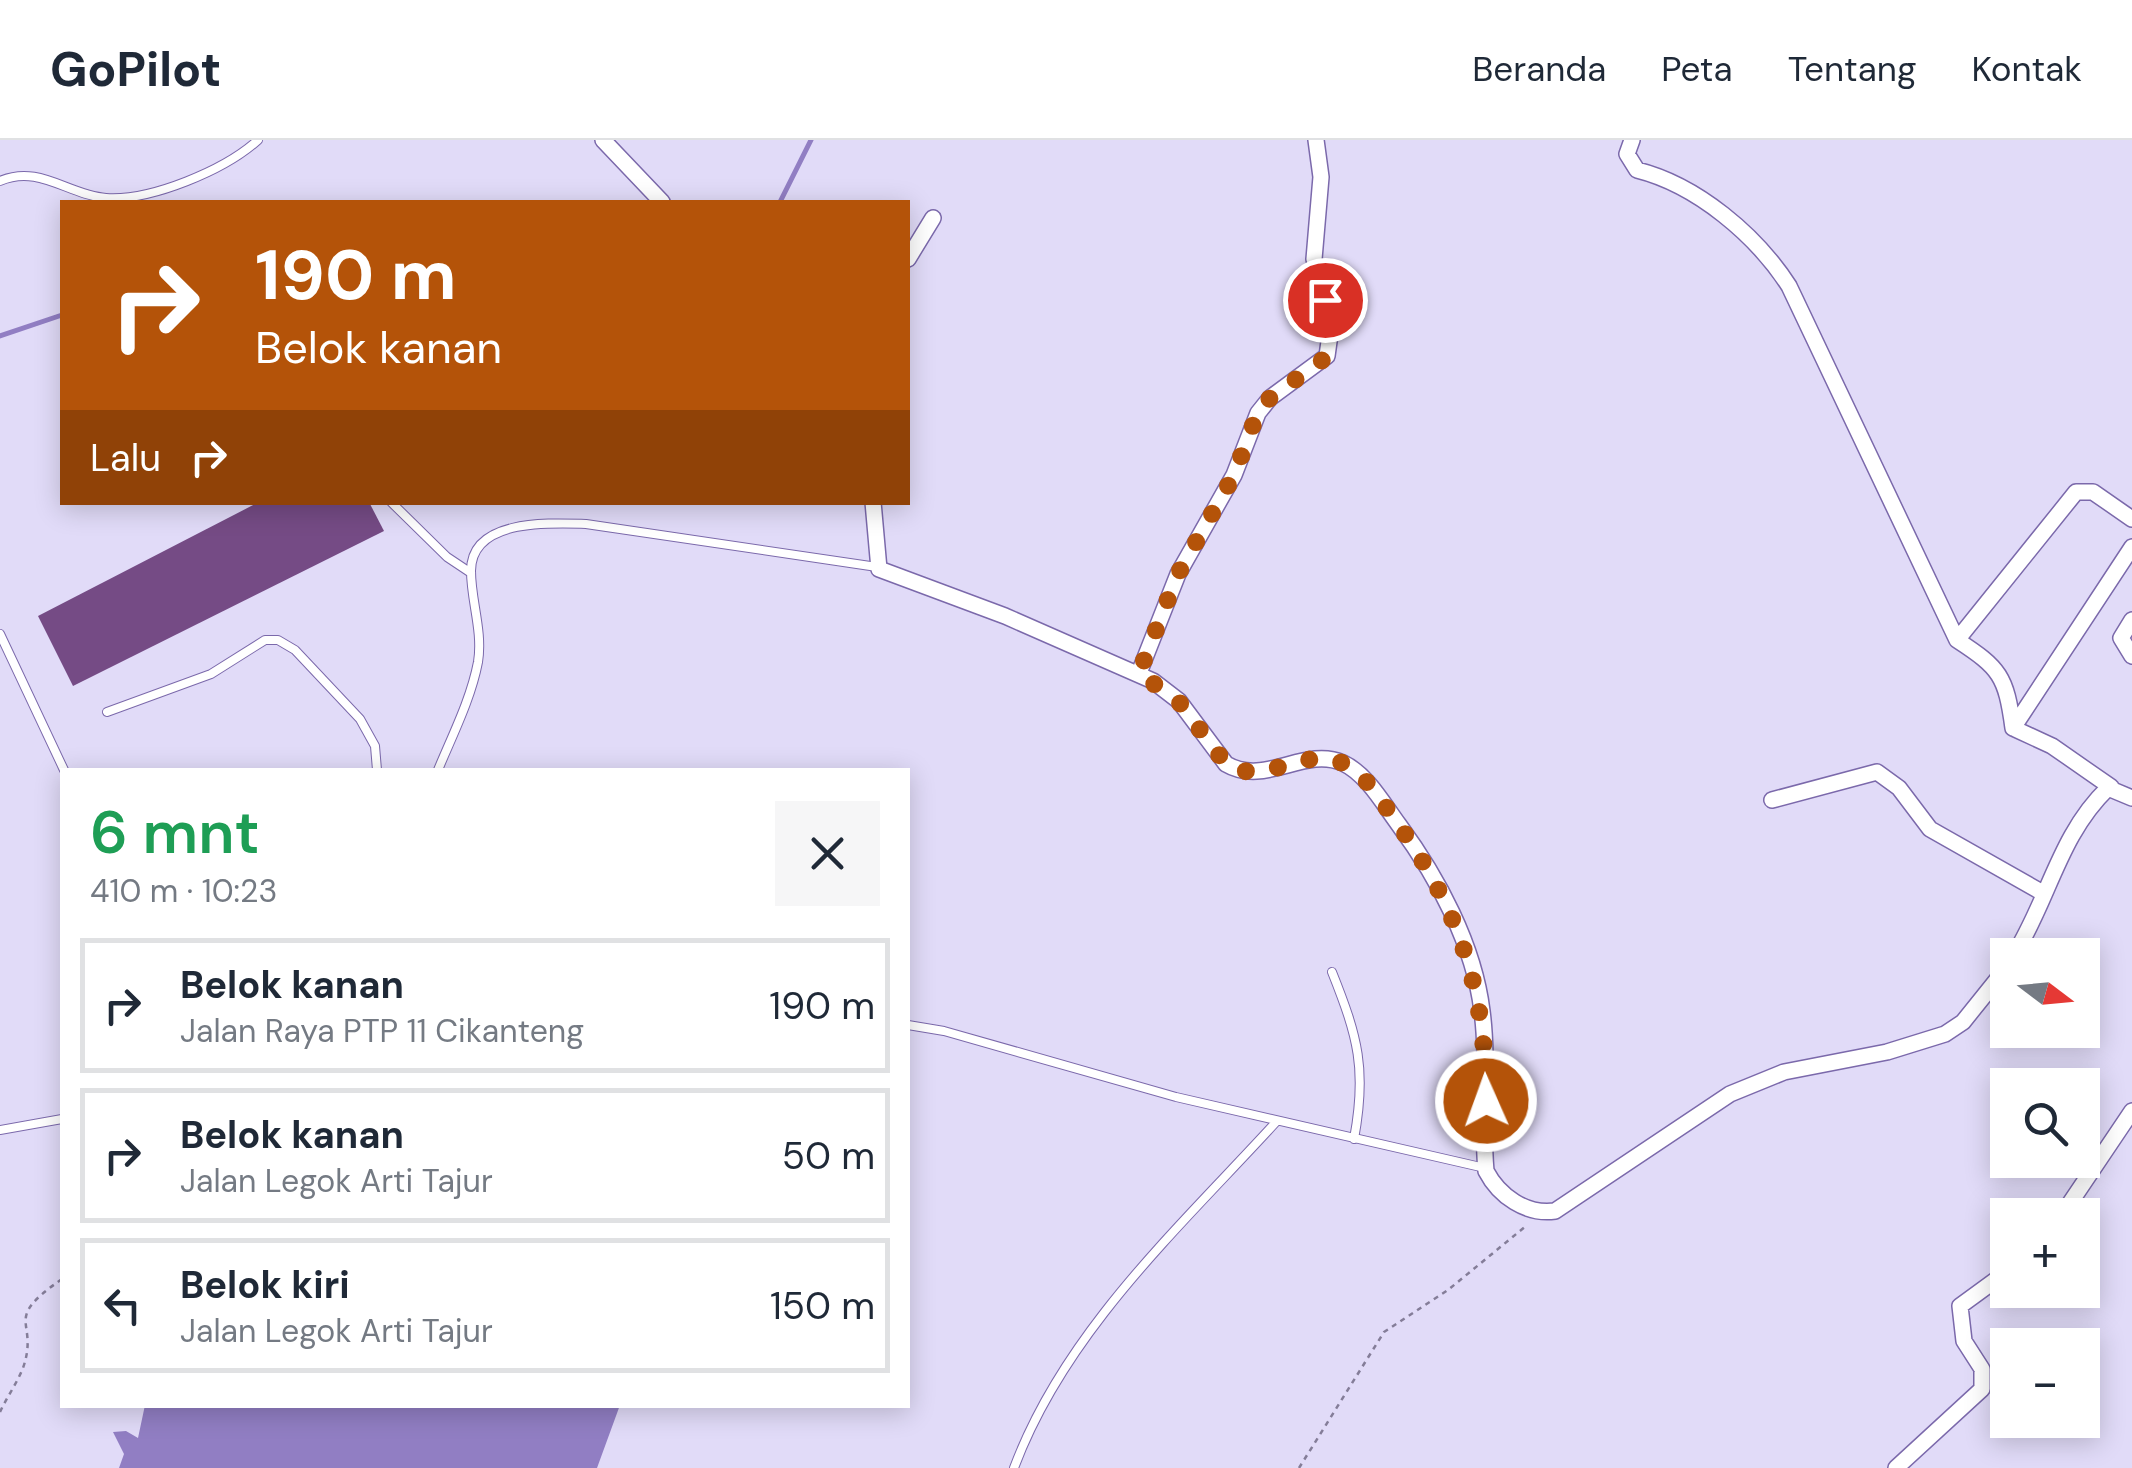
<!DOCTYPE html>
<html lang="id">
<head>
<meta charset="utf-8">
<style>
	:root { --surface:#fff; --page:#f6f6f7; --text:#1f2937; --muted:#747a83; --line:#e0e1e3 }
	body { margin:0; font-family:"DM Sans",sans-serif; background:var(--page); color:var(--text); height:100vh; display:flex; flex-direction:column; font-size:38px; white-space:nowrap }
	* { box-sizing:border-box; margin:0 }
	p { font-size:32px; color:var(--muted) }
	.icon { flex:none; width:55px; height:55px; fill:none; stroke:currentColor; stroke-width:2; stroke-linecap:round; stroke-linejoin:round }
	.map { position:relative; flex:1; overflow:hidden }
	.drawer { position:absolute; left:60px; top:628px; width:850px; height:640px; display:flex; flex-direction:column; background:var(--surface); border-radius:0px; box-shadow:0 5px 25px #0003 }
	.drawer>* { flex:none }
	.guide { position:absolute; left:60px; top:60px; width:850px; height:305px; border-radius:0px; box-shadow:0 5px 25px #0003; background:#b45309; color:#fff; overflow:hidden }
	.needle { width:65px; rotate:106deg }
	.buttons { position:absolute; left:1990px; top:798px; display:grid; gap:20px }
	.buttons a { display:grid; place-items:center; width:110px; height:110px; border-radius:0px; background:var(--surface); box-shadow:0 5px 25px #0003; font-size:50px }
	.pin { position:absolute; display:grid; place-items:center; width:85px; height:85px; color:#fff; margin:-42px; border:5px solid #fff; border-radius:50%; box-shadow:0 2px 10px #0007 }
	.me { position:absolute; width:110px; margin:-55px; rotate:358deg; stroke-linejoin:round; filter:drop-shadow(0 0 8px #0008) }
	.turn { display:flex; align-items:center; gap:35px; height:210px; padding:0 30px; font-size:45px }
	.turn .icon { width:130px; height:130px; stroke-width:2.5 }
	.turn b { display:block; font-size:70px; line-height:85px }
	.then { display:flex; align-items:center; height:95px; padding:0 30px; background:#0003; gap:20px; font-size:38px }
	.round { display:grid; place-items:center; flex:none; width:105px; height:105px; border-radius:0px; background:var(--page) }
	.head { display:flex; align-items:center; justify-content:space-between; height:170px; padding:0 30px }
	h1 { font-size:60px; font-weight:600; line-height:75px; color:#1e9e55 }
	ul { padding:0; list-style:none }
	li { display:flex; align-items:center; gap:30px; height:135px; margin:0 20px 15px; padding:0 10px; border:5px solid var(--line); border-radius:0px }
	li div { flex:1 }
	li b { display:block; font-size:38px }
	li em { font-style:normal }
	header { display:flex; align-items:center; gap:60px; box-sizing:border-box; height:140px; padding:0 50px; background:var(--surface); border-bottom:2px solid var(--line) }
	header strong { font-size:48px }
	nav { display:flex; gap:55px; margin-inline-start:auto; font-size:35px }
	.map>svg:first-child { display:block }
	.water { fill:#917ec3 }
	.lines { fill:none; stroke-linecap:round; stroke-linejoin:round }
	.stream { stroke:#917ec3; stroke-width:5 }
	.building { fill:#754b85 }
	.lane-casing { stroke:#7b69ab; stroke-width:10 }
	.street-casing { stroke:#7b69ab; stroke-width:18 }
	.path { stroke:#847d98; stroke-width:2.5; stroke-dasharray:5 5; stroke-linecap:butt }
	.lane { stroke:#fff; stroke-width:8 }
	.street { stroke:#fff; stroke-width:15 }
	.route { stroke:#b45309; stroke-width:18; stroke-dasharray:0 32.4 }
</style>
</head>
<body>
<header>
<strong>GoPilot</strong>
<nav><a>Beranda</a><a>Peta</a><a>Tentang</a><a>Kontak</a></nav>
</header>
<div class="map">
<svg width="2132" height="1328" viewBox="0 0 2132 1328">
	<rect width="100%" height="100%" fill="#e1dbf8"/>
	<!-- water -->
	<path class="water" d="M145 1265H620L597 1328H119L124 1314 113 1292 126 1291 138 1298Z"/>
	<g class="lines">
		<!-- stream -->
		<path class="stream" d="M780 62 811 0
			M0 196 62 175"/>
	</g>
	<!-- building -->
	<path class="building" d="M259 362H369L384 391 73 546 38 476Z"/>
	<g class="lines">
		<defs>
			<path id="lane" d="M0 41C39 24 68 55 106 58 151 61 225 30 258 0
				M391 362 447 417 471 433
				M0 494 64 630
				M107 572 211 534 265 500H278L295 510 360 579 375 606 377 630
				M438 630C452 596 471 559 478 522 483 491 471 461 471 431 471 378 551 383 586 384L877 427
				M1332 832C1358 897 1367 930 1354 999
				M908 885 944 891 1176 957 1485 1028
				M0 990 62 979
				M1014 1328C1065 1191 1180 1087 1276 982"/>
			<path id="street" d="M603 0 662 62
				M1632 0 1627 14 1637 30C1697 45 1756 95 1789 146L1957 500C2000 528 2006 536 2013 588L2052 606 2111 647
				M908 119 933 78
				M873 362 879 429 1005 476 1153 541 1179 561 1226 624C1265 647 1304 606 1343 623 1367 634 1384 665 1399 685 1438 738 1474 805 1482 871 1489 924 1481 978 1486 1031 1499 1056 1526 1075 1555 1071L1730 954 1784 932 1887 912 1945 894 1963 882 2008 826
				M2132 480 2121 498 2132 516
				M1957 500 2076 352H2093L2132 379
				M1139 533 1178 434 1234 335 1258 273 1270 258 1327 216 1331 187 1314 119 1321 37 1316 0
				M2013 588 2132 407
				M1772 660 1877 632 1899 648 1930 689 2043 753
				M2014 815C2049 759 2059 695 2108 648L2132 658
				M2062 1075 2132 971
				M1896 1328 1982 1249V1229L1964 1201 1960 1166 2008 1131"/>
		</defs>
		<!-- lane casing -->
		<use href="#lane" class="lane-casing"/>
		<!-- street casing -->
		<use href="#street" class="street-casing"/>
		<!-- path -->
		<path class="path" d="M0 1272C7 1257 17 1243 23 1228 40 1179 0 1182 62 1139
			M1299 1328 1384 1192 1448 1150 1526 1086"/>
		<!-- lane -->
		<use href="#lane" class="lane"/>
		<!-- street -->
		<use href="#street" class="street"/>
	</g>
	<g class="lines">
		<!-- route -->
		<path class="route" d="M1325 160 1332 201 1328 216 1270 258 1258 272 1234 335 1178 434 1139 533 1179 562 1226 624C1263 647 1298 609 1337 621 1361 628 1377 655 1391 674 1458 766 1486 847 1486 961"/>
	</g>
</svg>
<div class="buttons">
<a><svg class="needle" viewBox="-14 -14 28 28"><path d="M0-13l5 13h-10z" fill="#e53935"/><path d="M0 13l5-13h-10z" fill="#747a83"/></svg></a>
<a><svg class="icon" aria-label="search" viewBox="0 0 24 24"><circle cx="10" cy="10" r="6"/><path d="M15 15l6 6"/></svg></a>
<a>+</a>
<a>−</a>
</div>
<div class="pin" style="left:1325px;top:160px;background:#d93025"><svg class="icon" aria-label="arrive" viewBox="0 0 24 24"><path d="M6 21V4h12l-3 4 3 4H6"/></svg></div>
<svg class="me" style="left:1486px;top:961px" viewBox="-20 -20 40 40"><circle r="17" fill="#b45309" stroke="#fff" stroke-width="3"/><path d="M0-11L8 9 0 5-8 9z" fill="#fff"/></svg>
<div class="guide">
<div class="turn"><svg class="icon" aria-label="right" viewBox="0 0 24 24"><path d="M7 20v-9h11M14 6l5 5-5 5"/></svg><div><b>190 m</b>Belok kanan</div></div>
<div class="then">Lalu<svg class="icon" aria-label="right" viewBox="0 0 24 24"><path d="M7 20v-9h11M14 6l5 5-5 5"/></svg></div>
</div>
<section class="drawer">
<div class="head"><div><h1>6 mnt</h1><p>410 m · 10:23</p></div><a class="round"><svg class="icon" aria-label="close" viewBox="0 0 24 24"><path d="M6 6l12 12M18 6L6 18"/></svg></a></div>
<ul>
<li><svg class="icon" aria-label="right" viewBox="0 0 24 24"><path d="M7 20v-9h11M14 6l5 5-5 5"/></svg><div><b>Belok kanan</b><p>Jalan Raya PTP 11 Cikanteng</p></div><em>190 m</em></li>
<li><svg class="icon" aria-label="right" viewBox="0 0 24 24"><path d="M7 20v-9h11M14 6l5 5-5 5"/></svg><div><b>Belok kanan</b><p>Jalan Legok Arti Tajur</p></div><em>50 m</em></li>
<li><svg class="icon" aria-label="left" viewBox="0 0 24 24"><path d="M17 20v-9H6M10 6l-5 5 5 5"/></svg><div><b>Belok kiri</b><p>Jalan Legok Arti Tajur</p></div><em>150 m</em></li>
</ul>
</section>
</div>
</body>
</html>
